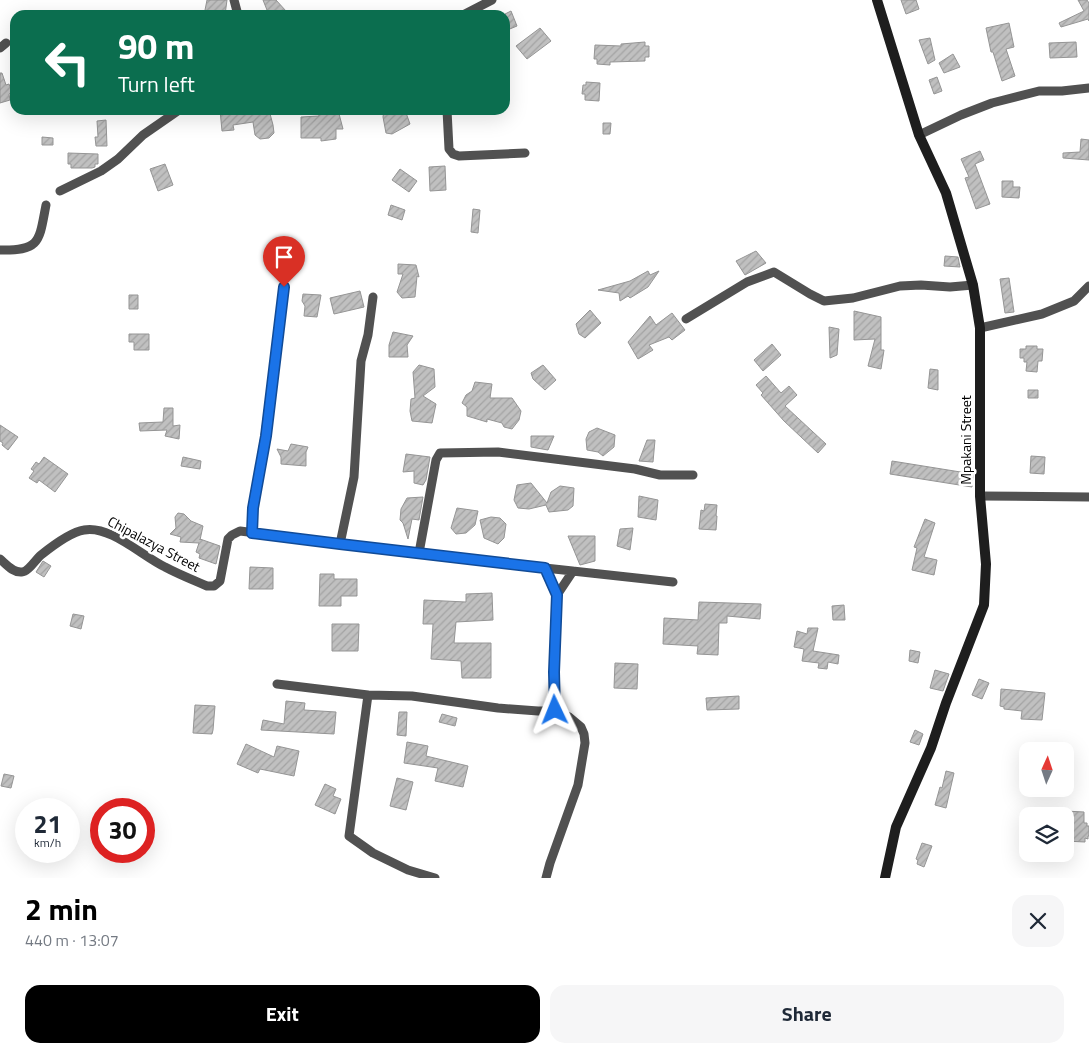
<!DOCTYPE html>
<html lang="en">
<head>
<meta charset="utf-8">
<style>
	:root { --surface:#fff; --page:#f6f6f7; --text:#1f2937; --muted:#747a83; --accent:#000 }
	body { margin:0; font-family:"Titillium Web",sans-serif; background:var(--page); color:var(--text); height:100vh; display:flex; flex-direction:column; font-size:19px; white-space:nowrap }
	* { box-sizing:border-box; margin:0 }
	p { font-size:16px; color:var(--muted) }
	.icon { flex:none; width:28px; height:28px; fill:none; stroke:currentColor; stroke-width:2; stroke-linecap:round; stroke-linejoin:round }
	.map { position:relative; height:878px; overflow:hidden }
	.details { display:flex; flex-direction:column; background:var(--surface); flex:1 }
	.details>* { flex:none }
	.banner { position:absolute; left:10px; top:10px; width:500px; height:105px; border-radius:15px; box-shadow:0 5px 20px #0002; background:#0b6e4f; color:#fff; overflow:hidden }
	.needle { width:32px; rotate:3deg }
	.fabs { position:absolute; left:1019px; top:742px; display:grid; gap:10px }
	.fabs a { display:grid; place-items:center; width:55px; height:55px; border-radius:10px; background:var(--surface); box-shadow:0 5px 20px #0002; font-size:25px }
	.speed { position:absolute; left:15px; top:798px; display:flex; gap:10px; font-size:25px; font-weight:700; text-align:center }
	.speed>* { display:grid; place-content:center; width:65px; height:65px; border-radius:50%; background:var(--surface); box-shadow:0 5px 20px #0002; line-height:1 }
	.speed small { font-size:12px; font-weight:400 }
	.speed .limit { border:8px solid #d22; background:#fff; color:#111 }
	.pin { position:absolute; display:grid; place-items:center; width:42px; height:42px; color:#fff; margin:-51px -21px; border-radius:50% 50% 50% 0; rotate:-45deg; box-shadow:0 0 5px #0007 }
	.pin .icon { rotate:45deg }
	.me { position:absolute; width:55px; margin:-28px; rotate:358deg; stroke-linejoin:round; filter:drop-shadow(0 0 4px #0008) }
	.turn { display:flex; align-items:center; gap:18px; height:105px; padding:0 25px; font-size:22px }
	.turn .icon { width:65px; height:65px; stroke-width:2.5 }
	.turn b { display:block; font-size:35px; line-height:42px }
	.round { display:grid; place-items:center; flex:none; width:52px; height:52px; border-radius:15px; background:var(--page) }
	.headline { display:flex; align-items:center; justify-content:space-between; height:85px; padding:0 25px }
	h1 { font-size:30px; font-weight:700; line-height:38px; color:var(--accent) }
	.action { display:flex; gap:10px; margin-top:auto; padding:10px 25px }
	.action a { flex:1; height:58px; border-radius:15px; background:var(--accent); color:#fff; font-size:20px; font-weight:700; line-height:58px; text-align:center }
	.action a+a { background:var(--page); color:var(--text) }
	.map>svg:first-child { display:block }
	.building { fill:url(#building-hatch); stroke:#959595 }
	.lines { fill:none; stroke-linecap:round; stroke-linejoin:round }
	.street { stroke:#515151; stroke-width:9 }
	.secondary { stroke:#1e1e1e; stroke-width:10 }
	.route-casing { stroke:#114b97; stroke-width:12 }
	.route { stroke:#1a73e8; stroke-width:9 }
	.labels { text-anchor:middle; stroke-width:5; stroke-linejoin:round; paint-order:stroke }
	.street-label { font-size:14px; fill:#000; stroke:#fff }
</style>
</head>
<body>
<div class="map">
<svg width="1089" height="878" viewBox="0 0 1089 878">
	<defs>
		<pattern id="building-hatch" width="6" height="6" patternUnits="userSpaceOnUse" patternTransform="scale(1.25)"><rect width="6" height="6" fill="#c0c0c0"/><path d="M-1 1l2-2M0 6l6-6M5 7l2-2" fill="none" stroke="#a3a3a3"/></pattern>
	</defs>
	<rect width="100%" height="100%" fill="#fff"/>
	<!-- building -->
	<path class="building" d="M207 0H227L225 15H204Z
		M263 0H276L286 11 281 15H261L267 10Z
		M901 0H916L919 9 906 14Z
		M1078 0H1087L1089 3V21L1088 19 1061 27 1059 23 1084 11Z
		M511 11 517 26 505 31V14Z
		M1009 23 1014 47 1006 49 1015 76 1002 81 993 52H991L986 28Z
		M540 28 551 41 527 59 516 46Z
		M930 38 935 60 928 64 919 40Z
		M645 42V46H649V57H645V61L610 62V65L597 64V59H594L595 45 621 46V44Z
		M1076 42 1077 57 1050 58 1049 43Z
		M953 54 960 67 944 73 939 63Z
		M0 73H2L6 85 9 84 12 92 9 94 10 100 0 103Z
		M937 77 942 91 934 94 929 80Z
		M586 82 600 83 599 101 585 100V94H582L583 85H586Z
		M220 110H269L273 125 274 133 269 138 260 139 255 135 253 122 233 125 234 130 222 131Z
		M318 110H338L343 129H336V139L321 141V138H301V117L319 116Z
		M384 110H405L410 124 392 134 386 133 383 117Z
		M106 120 107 146H96L95 137H98L97 121Z
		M603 123H611L610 134H603Z
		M42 137 53 138V145H42Z
		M1081 139 1089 140V160L1063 158V153L1080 152Z
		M980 151 984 160 975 164 990 204 976 209 965 178 969 177 961 159Z
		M68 153 98 154V164H95V167L92 168H71V164H68Z
		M165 164 173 185 158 191 150 169Z
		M445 166 446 190 430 191 429 167Z
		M400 169 417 181 409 192 392 180Z
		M1002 181H1013V187H1020L1019 198 1002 197Z
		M391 205 405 210 402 220 388 215Z
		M473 209 480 210 478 233 471 232Z
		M756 251 766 263 745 275 736 261Z
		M945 256 958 257 960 267 944 266Z
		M398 264 416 265 419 277 417 276 415 297 402 298 397 292 403 274H398Z
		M648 271 650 275 659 271 648 287 630 298 628 296 620 301 619 293 598 290 630 281Z
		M1009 278 1014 312 1005 313 1000 279Z
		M360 291 364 307 334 314 330 298Z
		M303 294 321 295 317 317 304 316 305 306 302 301Z
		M129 295H138V309H129Z
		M590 310 601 323 585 338 579 334 576 324Z
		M854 311 881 317V350H884L881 369 868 366 875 339 854 340Z
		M672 313 685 330 672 340 669 337 649 345 653 350 638 359 628 342 650 316 656 325Z
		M829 327 839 329 837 355 830 358Z
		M393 332 413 336 407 345 408 357H389V345Z
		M129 334H149V350H134V342H129Z
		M772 344 781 355 763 371 754 360Z
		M1026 346H1037V349H1043L1042 361H1038L1037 372 1026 371 1027 362H1024V358H1020V349H1026Z
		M419 365 434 369 435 387 423 396 436 404 432 423 412 421 410 411 411 399 415 398 413 372Z
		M543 365 556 380 545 390 533 379 531 373Z
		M930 369 938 370V390L928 388Z
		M766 376 781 393 789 386 797 395 785 406 826 444 818 453 784 421 761 395 763 393 756 385Z
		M475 382 492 384 490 398H512L521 411 519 420 512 429 504 427 502 423 487 419V422L467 416V407L462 403 466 395 472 391Z
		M1028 390H1038V398H1028Z
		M164 408H173V426L180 425 179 439 165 436 167 430 140 431 139 423 163 422Z
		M0 425 18 437 8 450 2 445 3 443 0 441Z
		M597 428 615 435 614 447 603 456 598 452 587 450 586 439 589 432Z
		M531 436H554L548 450 531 447Z
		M647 440H655L653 462 639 461Z
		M291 444 308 447 306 452V466L281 464V457L277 449 288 451Z
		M406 454 430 457 426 480 423 485 414 483V471L403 472Z
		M1031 456 1045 457 1044 474 1030 473Z
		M44 457 68 474 55 492 39 480 37 483 29 478 34 471 31 469 36 462 39 464Z
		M183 457 201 461 200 469 181 466Z
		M892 461 973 474 972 487 890 474Z
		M531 483 547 503 551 492 560 486 574 488 573 506 568 510 549 512 546 505 529 509 518 508 514 500 517 485Z
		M639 496 658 500 656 520 638 517Z
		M423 497 419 520 412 519 408 539 403 523 400 520 401 509 407 498Z
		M705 504 717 505 716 516H717L716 530 699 529 701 510 704 511Z
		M457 508 478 511 475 525 466 533 456 534 451 528Z
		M178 513 184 514 191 521 203 526 200 540V539L220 546 216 564 199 558 200 554 196 552 199 543 180 542 181 537 170 534 176 528 175 517Z
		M491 517 500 518 506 524 504 538 498 544 484 538 480 520Z
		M925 519 935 523 924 557 937 560 934 575 912 570 917 548 914 547Z
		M633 528 630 550 617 546 620 529Z
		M568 536H595V561L580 565Z
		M43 561 51 566 44 577 36 572Z
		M250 567 273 568V589H249Z
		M320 574H334V579H357V596H341V606H319Z
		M492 593 493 620 456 622 454 643H491V678H462L461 661 431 659 433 624H423L424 600 466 602V594Z
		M699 602 761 604 760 619 727 616V623H719L718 655 697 654 698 646 663 644 664 618 698 620Z
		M844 605 845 620H833L832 606Z
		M73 614 84 616 81 629 70 626Z
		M332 624H359L358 651H332Z
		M808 628H818L813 651 839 655 838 664 828 662 827 669 818 668 819 663 802 661 804 649 794 647 797 631 807 634Z
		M910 650 920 652 918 663 909 661Z
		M615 663 638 664 637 689 614 688Z
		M935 670 949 674 943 691 930 688Z
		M979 679 989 683 982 699 972 695Z
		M1001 689 1045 693 1042 720 1021 719 1022 711 1004 709V707L1000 706Z
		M739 696V709L707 710 706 698Z
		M286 701 305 703 304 710 336 712 334 734 261 730 263 720 284 724Z
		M195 705 215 706 213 730 212 734 193 733Z
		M399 712H407L406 736 397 735Z
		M442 714 457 718 455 726 439 722Z
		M915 730 923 734 919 745 910 742Z
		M407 742 428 746 426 756 468 766 463 787 435 781 438 768 404 763Z
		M246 744 274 757 277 746 299 751 294 776 260 769 258 773 237 764Z
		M946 771 954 773 946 808 935 805 940 787 942 788Z
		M4 774 14 776 11 788 1 786Z
		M397 778 413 782 406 810 390 806Z
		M325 784 336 789 333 796 341 799 335 814 315 805Z
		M1065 811 1084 812V823H1087V826H1089V836H1088V839L1085 838V842L1065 841Z
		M922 843 932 846 924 867 917 864 918 860 916 859Z"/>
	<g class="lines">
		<!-- street -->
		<path class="street" d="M234 0 238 15
			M463 15 492 0
			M0 48 6 43
			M447 110 449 149 453 154 459 156 525 153
			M919 135 961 115 992 103 1039 91H1062L1089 88
			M60 191 101 171 118 159 143 135 179 110
			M0 250C41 251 39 241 46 205
			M686 319 747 282 774 272 810 294 824 301 853 298 900 286 921 285 950 287 973 285
			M980 328 1042 314 1074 301 1089 286
			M980 496 1089 497
			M253 533V508L265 436 284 287
			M340 544 354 477 361 361 368 335 373 297
			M419 553 436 460 440 453 498 452 635 469 660 475H693
			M0 559C6 564 13 573 22 572 28 572 36 559 41 555 51 547 71 532 84 530 110 525 142 556 165 567 178 574 193 580 207 586H214L220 581 228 539 232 535 240 531 340 544 545 568 557 595 554 672 555 711
			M545 568 673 582
			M557 595 573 571
			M277 684 368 695 412 696 498 708 538 711H555L569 717 581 727 584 734 585 743 578 785 550 863 546 878
			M368 695 349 836 373 853 408 870 435 878"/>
		<!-- secondary -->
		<path class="secondary" d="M877 0 919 135 946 193 973 285 980 328V496L986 564 984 605 946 703 931 748 896 827 885 878"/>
	</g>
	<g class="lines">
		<defs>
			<path id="route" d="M284 287 266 436 253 508 252 533 340 544 545 568 557 595 554 672 555 710"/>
		</defs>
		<!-- route casing -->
		<use href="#route" class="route-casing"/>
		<!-- route -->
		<use href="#route" class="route"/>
	</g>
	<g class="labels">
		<!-- street labels -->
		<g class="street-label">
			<text transform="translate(966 440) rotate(-90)" y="5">Mpakani Street</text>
			<text transform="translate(154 544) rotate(28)" y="5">Chipalazya Street</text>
		</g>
	</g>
</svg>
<div class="fabs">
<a><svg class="needle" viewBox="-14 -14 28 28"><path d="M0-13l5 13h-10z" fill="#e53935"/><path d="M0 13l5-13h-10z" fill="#747a83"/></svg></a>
<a><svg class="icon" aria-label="layers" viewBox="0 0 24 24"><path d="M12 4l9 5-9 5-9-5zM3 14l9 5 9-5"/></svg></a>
</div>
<div class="speed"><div>21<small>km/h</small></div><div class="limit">30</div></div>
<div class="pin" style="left:284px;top:287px;background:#d93025"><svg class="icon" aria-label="arrive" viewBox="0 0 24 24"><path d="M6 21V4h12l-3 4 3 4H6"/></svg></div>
<svg class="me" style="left:555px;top:710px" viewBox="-20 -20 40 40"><path d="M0-17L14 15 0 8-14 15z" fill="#1a73e8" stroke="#fff" stroke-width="4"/></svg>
<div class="banner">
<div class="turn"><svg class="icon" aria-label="left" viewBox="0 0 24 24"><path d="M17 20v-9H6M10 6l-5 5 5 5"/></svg><div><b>90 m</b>Turn left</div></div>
</div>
</div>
<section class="details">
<div class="headline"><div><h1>2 min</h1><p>440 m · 13:07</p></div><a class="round"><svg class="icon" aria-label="close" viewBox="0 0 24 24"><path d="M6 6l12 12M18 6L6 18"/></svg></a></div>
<div class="action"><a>Exit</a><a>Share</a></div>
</section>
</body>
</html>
